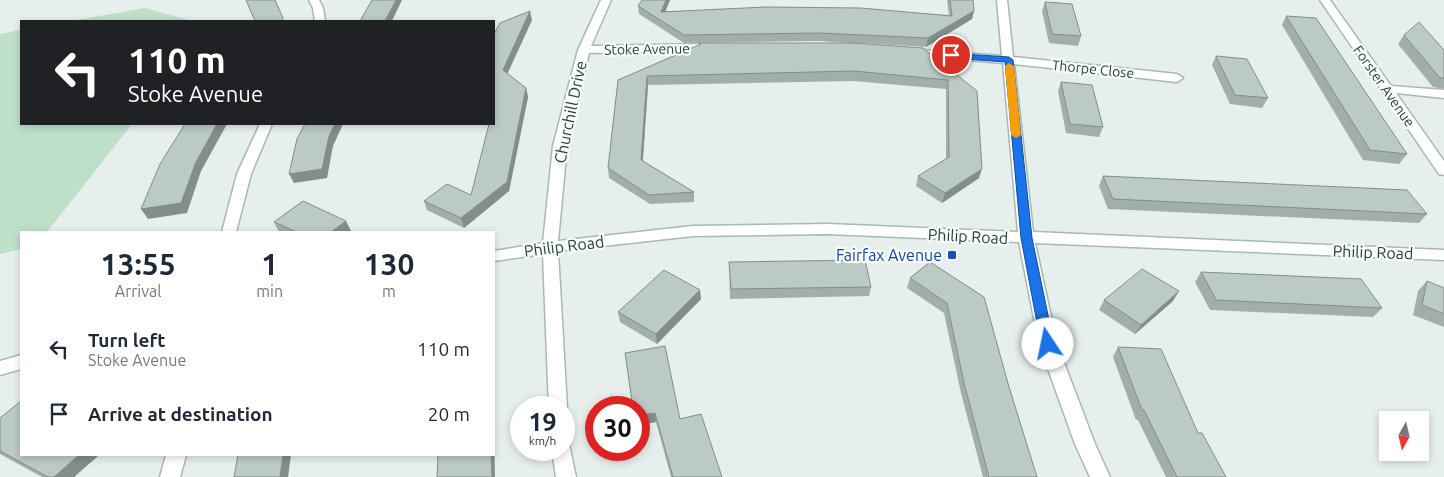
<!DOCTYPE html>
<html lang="en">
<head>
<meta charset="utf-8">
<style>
	:root { --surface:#fff; --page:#f6f6f7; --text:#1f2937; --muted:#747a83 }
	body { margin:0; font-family:Ubuntu,sans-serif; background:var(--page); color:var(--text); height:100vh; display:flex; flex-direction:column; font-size:19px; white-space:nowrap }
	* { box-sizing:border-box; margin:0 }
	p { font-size:16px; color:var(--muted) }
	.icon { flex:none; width:28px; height:28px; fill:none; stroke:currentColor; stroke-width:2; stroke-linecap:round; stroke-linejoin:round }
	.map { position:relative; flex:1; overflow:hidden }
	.panel { position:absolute; left:20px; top:231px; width:475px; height:225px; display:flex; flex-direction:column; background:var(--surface); border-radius:0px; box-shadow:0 2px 8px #0003 }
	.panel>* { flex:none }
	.guide { position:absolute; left:20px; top:20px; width:475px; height:105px; border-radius:0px; box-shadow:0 2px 8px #0003; background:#202124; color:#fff; overflow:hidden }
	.needle { width:32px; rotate:188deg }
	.buttons { position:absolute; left:1379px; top:411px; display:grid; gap:10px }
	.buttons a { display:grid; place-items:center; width:50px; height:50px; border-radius:0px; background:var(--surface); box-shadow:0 2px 8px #0003; font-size:25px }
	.speed { position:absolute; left:510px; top:396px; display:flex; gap:10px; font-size:25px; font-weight:700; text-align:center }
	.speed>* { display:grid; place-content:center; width:65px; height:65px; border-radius:50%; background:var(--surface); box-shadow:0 2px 8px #0003; line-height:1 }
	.speed small { font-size:12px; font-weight:400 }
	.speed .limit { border:8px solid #d22; background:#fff; color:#111 }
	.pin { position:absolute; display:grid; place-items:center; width:42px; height:42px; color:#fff; margin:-21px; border:2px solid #fff; border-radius:50%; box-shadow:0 1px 5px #0007 }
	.me { position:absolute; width:55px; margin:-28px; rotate:349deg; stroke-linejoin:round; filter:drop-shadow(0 0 4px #0008) }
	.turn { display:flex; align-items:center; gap:18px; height:105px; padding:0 25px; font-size:22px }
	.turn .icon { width:65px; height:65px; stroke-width:2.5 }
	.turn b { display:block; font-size:35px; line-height:42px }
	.eta { display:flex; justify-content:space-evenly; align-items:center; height:85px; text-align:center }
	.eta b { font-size:30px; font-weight:700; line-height:35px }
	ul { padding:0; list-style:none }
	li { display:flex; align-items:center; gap:15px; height:65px; padding:0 25px }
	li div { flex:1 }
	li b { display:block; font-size:19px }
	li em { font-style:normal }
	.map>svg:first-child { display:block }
	.green { fill:#bfe0c8 }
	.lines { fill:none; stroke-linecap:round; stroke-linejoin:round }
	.minor-casing { stroke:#a8b8b2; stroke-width:3 }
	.minor { fill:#fff; fill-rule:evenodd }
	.wall { fill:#a1aea9 }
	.shaded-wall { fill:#838d89 }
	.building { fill:#bbcac4; stroke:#838d89 }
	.route { fill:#1a73e8; stroke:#114b97 }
	.slow { fill:#f59e0b }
	.transit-dot { fill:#1a4fb4; stroke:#f7fbf9; stroke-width:2 }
	.labels { text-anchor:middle; stroke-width:4.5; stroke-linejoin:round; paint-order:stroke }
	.far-street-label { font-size:14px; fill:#24423a; stroke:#f7fbf9 }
	.street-label { font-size:16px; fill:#24423a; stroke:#f7fbf9 }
	.transit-label { font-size:16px; fill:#164399; stroke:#f7fbf9; text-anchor:end }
</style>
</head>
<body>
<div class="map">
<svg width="1444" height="477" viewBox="0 0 1444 477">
	<rect width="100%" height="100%" fill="#e6efeb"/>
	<!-- green -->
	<path class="green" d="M145 8 192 21H71Z
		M21 30V124H132L47 232H21V249L0 254V34Z"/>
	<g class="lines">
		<defs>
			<path id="minor" d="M309 0H319L323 8 325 21H315L313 8Z
				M601 0H611L591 46 712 44 718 47 712 50 589 53 567 146 558 241 693 226 828 224 1018 232 1003 63 910 55 904 52 910 49 1002 56 997 0H1007L1013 57 1177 74 1183 78 1177 82 1014 64 1033 232 1444 250V260L1035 243 1057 344 1095 444 1110 477H1090L1075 444 1039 344 1019 242 828 234 693 236 558 251 567 408 564 414V408H549L543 254 494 261V251L543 243 553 146 578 50Z
				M1320 0H1330L1391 86 1444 90V98L1396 93 1444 161V175L1439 174Z
				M260 124H272L251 174 236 232H222L237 174Z
				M21 355V369L0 375V361Z
				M564 442 569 444 576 477H556L552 450H564Z
				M166 455H186L180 477H160Z"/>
		</defs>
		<!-- minor casing -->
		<use href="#minor" class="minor-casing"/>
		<!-- minor -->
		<use href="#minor" class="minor"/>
	</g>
	<!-- wall -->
	<path class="wall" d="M642 0H670L665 11 949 15 947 0H973L974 11 972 19 926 47 862 43 977 91 979 178 942 203 916 186 918 176 946 159V89L853 81 648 85 643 161 694 192V202L650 204 609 178 608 168 618 80 699 45V43H850L819 41 684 43 639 14 638 6Z
		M1045 2 1081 36 1078 46 1049 43 1042 11Z
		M1286 16 1407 154 1399 164 1363 160 1282 25Z
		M532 20 507 73 526 88 528 97 509 191 464 228 427 210 424 201 471 195 494 124V34Z
		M1404 35 1444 50V89L1433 87 1398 44Z
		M1216 56 1268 98 1262 108 1230 104 1212 65Z
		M1061 82 1103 127 1099 137 1066 133 1058 91Z
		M1103 176 1427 214 1419 223 1108 209 1099 186Z
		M274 222 351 231 349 232H279Z
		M729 262 871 287 869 296 730 299Z
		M930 262 1009 387 1037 477H983L961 393 944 313 907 288 910 278Z
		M1201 272 1382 308 1373 317 1210 310 1195 282Z
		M1427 281 1444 288V327L1413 315 1418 291Z
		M701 299 657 344 620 322 618 312Z
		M1104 300 1173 301 1135 334 1099 310Z
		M1118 347 1198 433 1226 477H1166L1138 420H1136L1113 357Z
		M639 408 680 419 722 477H671L656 422 639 425Z
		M0 418 21 455H99L74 477H42L0 454Z"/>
	<!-- shaded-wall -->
	<path class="shaded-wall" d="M396 0H402L392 21H385Z
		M666 0H670L662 20 661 12Z
		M530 11 532 20 505 79 503 70Z
		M974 11 972 19 926 47 928 38Z
		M647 76 648 85 642 170 641 160Z
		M526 88 528 97 509 191 464 228 461 218Z
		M217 124H227L201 171 187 213 148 219 141 209 196 162Z
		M335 124H343L333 146 327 178 294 183 289 174Z
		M982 169 979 178 942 203 945 193Z
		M346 221 351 231 349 232H331Z
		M700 290 701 299 657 344 656 334Z
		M1179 291 1173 301 1135 334 1141 325Z
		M655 413 656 422 639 425V415Z
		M494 434 495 477H492L491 455H494Z
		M79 455H99L74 477H54Z
		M283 455H291L288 477H280Z"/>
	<!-- building -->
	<path class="building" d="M246 0H275L283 18 282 21H255Z
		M372 0H396L385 21H360Z
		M642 0H666L661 12 766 7 861 8 952 16 950 0H973L974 11 928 38 820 33 684 35 638 6Z
		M1045 2 1072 4 1081 36 1052 34Z
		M530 11 503 70 526 88 507 182 461 218 424 201 447 184 471 195 489 124H494V34L500 23Z
		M1286 16 1316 18 1407 154 1370 150Z
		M1419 22 1444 50V78H1440L1404 35Z
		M699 43H854L923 48 977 91 982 169 945 193 918 176 949 157 948 80 854 71 647 76 641 160 694 192 649 195 608 168 618 80 701 44Z
		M1216 56 1247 59 1268 98 1235 95Z
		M1061 82 1092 85 1103 127 1070 124Z
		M185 124H217L196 162 181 203 141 209 160 164Z
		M305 124H335L329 136 322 169 289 174 297 139Z
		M1103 176 1407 190 1427 214 1113 199Z
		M303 201 346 221 331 232H297L274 222Z
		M865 260 871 287 731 289 729 262Z
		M930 262 984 297 1009 387 1037 477H989L964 383 947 303 910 278Z
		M1142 269 1179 291 1141 325 1104 300Z
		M664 270 700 290 656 334 618 312Z
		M1201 272 1361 279 1382 308 1216 300Z
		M1427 281 1444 288V314L1422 305Z
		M665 346 680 419 701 414 722 477H673L655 413 639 415V408H633L625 353Z
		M1118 347 1161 349 1198 433H1202L1226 477H1177L1144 410H1142Z
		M21 401V455H79L54 477H48L0 451V418Z
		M238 455H283L280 477H234Z
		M438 455H491L492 477H437Z"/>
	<!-- route -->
	<path class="route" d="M948 53 1009 57 1013 60 1032 238 1054 344 1052 348 1048 349 1043 348 1041 344 1021 238 1005 62 951 58 948 57Z"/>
	<!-- slow -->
	<path class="slow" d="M1009 63 1014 66 1021 135 1016 138 1011 135 1005 66Z"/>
	<!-- markers -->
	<rect class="transit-dot" x="947" y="250" width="10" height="10" rx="2.5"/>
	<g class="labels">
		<!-- far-street labels -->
		<g class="far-street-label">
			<text transform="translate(647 49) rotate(-1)" y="5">Stoke Avenue</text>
			<text transform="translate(1093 69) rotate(6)" y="5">Thorpe Close</text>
			<text transform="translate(1384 86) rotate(55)" y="5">Forster Avenue</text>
		</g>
		<!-- street labels -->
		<g class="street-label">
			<text transform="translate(570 112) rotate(-78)" y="6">Churchill Drive</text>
			<text transform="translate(968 236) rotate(3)" y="6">Philip Road</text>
			<text transform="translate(564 246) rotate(-7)" y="6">Philip Road</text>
			<text transform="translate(1373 252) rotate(2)" y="6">Philip Road</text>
		</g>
		<!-- transit labels -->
		<g class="transit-label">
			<text x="942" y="261">Fairfax Avenue</text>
		</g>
	</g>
</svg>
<div class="buttons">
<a><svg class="needle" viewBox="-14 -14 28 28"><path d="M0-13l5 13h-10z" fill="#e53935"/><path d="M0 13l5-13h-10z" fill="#747a83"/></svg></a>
</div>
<div class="speed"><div>19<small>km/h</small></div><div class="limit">30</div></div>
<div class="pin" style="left:951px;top:55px;background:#d93025"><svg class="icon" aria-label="arrive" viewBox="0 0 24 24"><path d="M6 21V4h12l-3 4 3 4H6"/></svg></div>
<svg class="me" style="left:1048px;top:344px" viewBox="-20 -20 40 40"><circle r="19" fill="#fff"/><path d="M0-13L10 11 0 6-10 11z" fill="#1a73e8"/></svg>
<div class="guide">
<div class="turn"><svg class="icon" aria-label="left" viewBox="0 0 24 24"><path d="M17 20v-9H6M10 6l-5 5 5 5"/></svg><div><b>110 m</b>Stoke Avenue</div></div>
</div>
<section class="panel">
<div class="eta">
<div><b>13:55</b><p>Arrival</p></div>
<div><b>1</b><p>min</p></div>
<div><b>130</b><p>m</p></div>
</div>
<ul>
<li><svg class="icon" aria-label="left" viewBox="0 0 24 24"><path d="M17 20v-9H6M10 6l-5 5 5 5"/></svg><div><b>Turn left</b><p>Stoke Avenue</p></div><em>110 m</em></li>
<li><svg class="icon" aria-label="arrive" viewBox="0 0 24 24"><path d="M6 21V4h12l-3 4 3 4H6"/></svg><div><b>Arrive at destination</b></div><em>20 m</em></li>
</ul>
</section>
</div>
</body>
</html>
